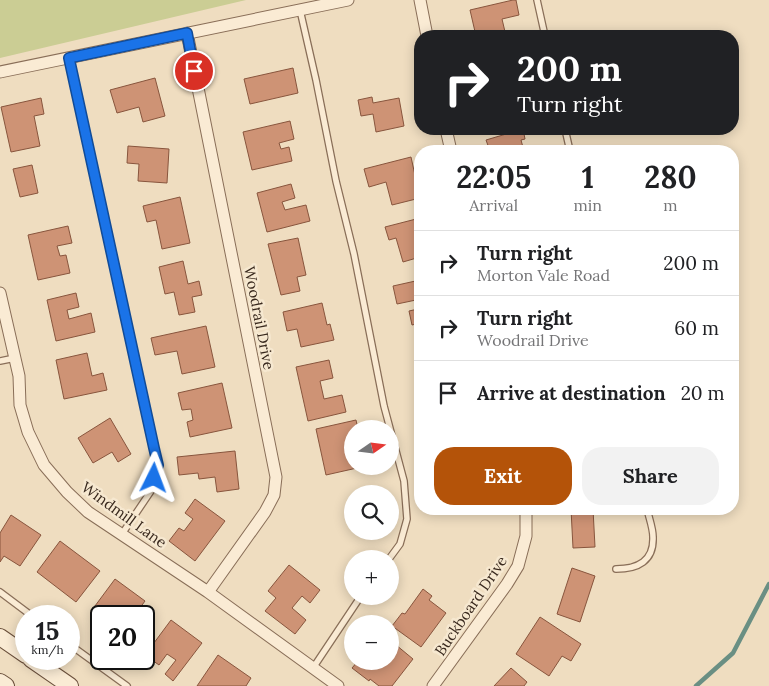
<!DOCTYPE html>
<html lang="en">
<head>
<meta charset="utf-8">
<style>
	:root { --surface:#fff; --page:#f2f2f2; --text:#202124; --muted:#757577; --line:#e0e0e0; --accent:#b45309 }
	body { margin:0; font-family:Lora,serif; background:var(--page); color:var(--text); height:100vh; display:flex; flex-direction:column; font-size:19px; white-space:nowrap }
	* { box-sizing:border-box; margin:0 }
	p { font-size:16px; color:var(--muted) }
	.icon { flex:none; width:28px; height:28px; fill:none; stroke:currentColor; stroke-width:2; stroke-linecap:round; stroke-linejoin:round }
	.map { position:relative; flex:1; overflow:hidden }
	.sheet { position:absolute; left:414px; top:145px; width:325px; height:370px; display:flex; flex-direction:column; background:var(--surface); border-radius:20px; box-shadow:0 2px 12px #0003 }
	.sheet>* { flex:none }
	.top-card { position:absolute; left:414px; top:30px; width:325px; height:105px; border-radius:20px; box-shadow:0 2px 12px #0003; background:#202124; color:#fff; overflow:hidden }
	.needle { width:32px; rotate:76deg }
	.fabs { position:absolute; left:344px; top:420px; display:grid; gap:10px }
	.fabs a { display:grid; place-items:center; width:55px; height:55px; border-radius:50%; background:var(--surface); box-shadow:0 2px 12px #0003; font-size:25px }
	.speed { position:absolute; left:15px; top:605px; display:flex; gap:10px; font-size:25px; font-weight:700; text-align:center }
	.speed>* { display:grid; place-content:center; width:65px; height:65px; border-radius:50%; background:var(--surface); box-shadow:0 2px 12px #0003; line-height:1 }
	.speed small { font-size:12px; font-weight:400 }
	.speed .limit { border:2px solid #111; border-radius:8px; background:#fff; color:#111 }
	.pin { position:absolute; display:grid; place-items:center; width:42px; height:42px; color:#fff; margin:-21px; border:2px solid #fff; border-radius:50%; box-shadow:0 1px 5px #0007 }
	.me { position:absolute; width:55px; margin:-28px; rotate:3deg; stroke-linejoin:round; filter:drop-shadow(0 0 4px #0008) }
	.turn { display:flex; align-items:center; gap:18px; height:105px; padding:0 20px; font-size:22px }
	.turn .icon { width:65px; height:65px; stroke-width:2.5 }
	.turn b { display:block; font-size:35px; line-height:42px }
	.eta { display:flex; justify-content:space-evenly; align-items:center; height:85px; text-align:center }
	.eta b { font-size:30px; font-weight:700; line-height:35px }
	.button { display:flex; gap:10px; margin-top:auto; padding:10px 20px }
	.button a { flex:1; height:58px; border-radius:20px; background:var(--accent); color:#fff; font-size:20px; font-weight:700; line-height:58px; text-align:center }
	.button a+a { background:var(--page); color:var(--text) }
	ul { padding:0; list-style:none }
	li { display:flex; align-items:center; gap:15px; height:65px; padding:0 20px; border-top:1px solid var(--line) }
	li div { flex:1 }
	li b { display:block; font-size:19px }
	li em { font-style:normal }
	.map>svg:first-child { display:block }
	.green { fill:#cbcd94 }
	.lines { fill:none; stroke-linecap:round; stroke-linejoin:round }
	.stream { stroke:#6a8f83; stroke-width:4.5 }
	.building { fill:#ce9375; stroke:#88553d }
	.service-casing { stroke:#896e58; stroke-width:8 }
	.minor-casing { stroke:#896e58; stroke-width:13 }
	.secondary-casing { stroke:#6a4f3b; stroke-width:18 }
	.service { stroke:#faebd4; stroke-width:5.5 }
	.minor { stroke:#faebd4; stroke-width:11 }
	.secondary { stroke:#faebd4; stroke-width:16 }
	.route-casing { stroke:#114b97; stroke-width:12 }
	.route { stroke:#1a73e8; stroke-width:9 }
	.labels { text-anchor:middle; stroke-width:5; stroke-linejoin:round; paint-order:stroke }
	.street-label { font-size:15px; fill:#38281d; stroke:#f6e8d0 }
</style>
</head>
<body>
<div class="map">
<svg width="769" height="686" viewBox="0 0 769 686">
	<rect width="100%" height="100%" fill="#efddc0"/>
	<!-- green -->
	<path class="green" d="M0 0H246L0 58Z"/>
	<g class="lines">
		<!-- stream -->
		<path class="stream" d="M696 686 733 653 769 584"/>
	</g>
	<!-- building -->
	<path class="building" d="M513 0H516L519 15 502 19 506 36H476L470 10Z
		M293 68 298 93 250 104 244 79Z
		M155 78 165 116 143 122 139 107 117 113 110 90Z
		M372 97 373 103 399 98 404 126 376 132 373 114 361 116 358 100Z
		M41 98 44 114 34 116 40 146 11 152 1 107Z
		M290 121 294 139 279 143 281 149 289 147 292 161 252 170 243 132Z
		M523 129 525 139 521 140 524 151H490L486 140 513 132V130Z
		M128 146 169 149 167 183 138 181 139 164 127 163Z
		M411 157 420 198 392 205 386 182 369 187 364 169Z
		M32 165 38 193 20 197 13 169Z
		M291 184 295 198 282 202 285 210 306 205 310 221 267 232 257 193Z
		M180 197 190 243 162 249 156 220 147 222 143 206Z
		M420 218V257L403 262 396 238 389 240 385 227Z
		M68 226 72 243 57 246 60 256 66 255 70 273 38 280 28 235Z
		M298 238 306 275 297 277 300 291 281 295 268 244Z
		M183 261 188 284 199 281 202 295 192 297 195 312 179 315 174 292 165 294 159 267Z
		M420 280V323L412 325 409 311 418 309 416 300 397 304 393 286Z
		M76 293 79 307 67 310 69 319 91 313 95 332 56 341 47 300Z
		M322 303 327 325 330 324 334 340 301 347 297 329 287 331 283 312Z
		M206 326 215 367 182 374 177 351 155 355 151 338Z
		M87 353 92 376 103 373 107 390 64 399 56 360Z
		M329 360 333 378 320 381 324 399 342 395 346 412 308 421 296 367Z
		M222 383 232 428 190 437 187 422 193 420 191 409 182 410 178 393Z
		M110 418 131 454 118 462 112 452 93 463 78 438Z
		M356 420 358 429H352V439H350L352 449V466H356L357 468 326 475 316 429Z
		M235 451 239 489 217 492 215 477 199 479 198 473 179 475 177 457Z
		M195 499 225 521 195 561 169 541 179 528 184 531 193 519 185 513Z
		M571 509H593L595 547 573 548Z
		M11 515 41 535 20 566 4 556 0 562V533Z
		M60 541 100 571 76 602 37 572Z
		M289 565 320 590 310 603 302 596 292 608 306 620 295 634 265 611 276 598 268 591Z
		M572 568 595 576 580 622 557 614Z
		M115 579 145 601 134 616 101 617 92 610Z
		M423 589 432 596 429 600 446 613 421 647 392 626 402 613 405 614Z
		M540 617 581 644 571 661 562 656 549 676 516 654Z
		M171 620 202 643 173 681 165 674 176 660 167 654 159 665 145 655Z
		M390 640 413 659 392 686H379L370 679 369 681 352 668 358 661H390Z
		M218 655 251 678 246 686H197Z
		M511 668 527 682 524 686H494Z"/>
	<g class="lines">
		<defs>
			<path id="service" d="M537 0 545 36
				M300 10 316 80 336 181 354 254 384 406 404 481 407 519 400 544 389 559
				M69 58 158 465 151 491 122 534
				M565 129 570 151
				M0 361 15 358
				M616 569C638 569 654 561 653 537 653 528 649 518 647 509
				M0 592 32 616
				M69 644 127 686
				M313 668 361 596"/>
			<path id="minor" d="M420 0 427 36
				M187 33 276 477 274 495 265 512 208 592
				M0 72 348 0
				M446 129 451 151
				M0 293 19 376 20 405 28 432 44 465 67 492 88 512 208 592 338 686
				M433 686 507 584 518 566 526 536V509"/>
			<path id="secondary" d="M0 637 26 655
				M31 659 70 686
				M0 682 6 686"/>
		</defs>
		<!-- service casing -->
		<use href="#service" class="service-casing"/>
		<!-- minor casing -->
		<use href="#minor" class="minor-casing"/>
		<!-- secondary casing -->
		<use href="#secondary" class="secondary-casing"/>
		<!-- service -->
		<use href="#service" class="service"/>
		<!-- minor -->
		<use href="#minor" class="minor"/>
		<!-- secondary -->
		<use href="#secondary" class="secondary"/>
	</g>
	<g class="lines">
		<defs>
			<path id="route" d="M154 478 158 465 154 448 69 58 187 33 194 71"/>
		</defs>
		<!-- route casing -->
		<use href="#route" class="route-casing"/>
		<!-- route -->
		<use href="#route" class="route"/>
	</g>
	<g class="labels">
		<!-- street labels -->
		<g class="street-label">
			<text transform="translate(259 318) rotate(79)" y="5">Woodrail Drive</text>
			<text transform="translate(124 515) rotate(36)" y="5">Windmill Lane</text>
			<text transform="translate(471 606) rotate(-56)" y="5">Buckboard Drive</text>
		</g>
	</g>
</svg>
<div class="fabs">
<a><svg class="needle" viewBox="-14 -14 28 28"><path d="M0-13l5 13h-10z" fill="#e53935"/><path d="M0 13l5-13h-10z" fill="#757577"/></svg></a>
<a><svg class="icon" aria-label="search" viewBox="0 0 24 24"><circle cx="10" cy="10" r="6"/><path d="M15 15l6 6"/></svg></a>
<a>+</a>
<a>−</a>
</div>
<div class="speed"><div>15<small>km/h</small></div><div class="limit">20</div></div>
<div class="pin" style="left:194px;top:71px;background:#d93025"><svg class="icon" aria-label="arrive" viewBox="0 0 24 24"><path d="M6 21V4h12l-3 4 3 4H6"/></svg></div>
<svg class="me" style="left:154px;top:478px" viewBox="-20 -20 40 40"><path d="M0-17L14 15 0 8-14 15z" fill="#1a73e8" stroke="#fff" stroke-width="4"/></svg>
<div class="top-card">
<div class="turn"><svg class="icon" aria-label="right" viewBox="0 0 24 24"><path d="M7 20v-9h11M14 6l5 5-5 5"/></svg><div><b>200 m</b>Turn right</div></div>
</div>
<section class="sheet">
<div class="eta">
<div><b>22:05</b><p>Arrival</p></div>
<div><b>1</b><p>min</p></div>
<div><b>280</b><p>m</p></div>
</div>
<ul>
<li><svg class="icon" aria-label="right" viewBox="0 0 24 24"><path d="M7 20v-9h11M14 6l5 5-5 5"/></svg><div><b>Turn right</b><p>Morton Vale Road</p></div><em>200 m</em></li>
<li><svg class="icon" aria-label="right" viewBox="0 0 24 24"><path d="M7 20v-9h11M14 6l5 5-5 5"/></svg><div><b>Turn right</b><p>Woodrail Drive</p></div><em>60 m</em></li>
<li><svg class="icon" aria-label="arrive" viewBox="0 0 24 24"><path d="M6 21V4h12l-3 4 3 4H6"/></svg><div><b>Arrive at destination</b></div><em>20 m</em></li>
</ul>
<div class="button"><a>Exit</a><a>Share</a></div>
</section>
</div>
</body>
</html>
